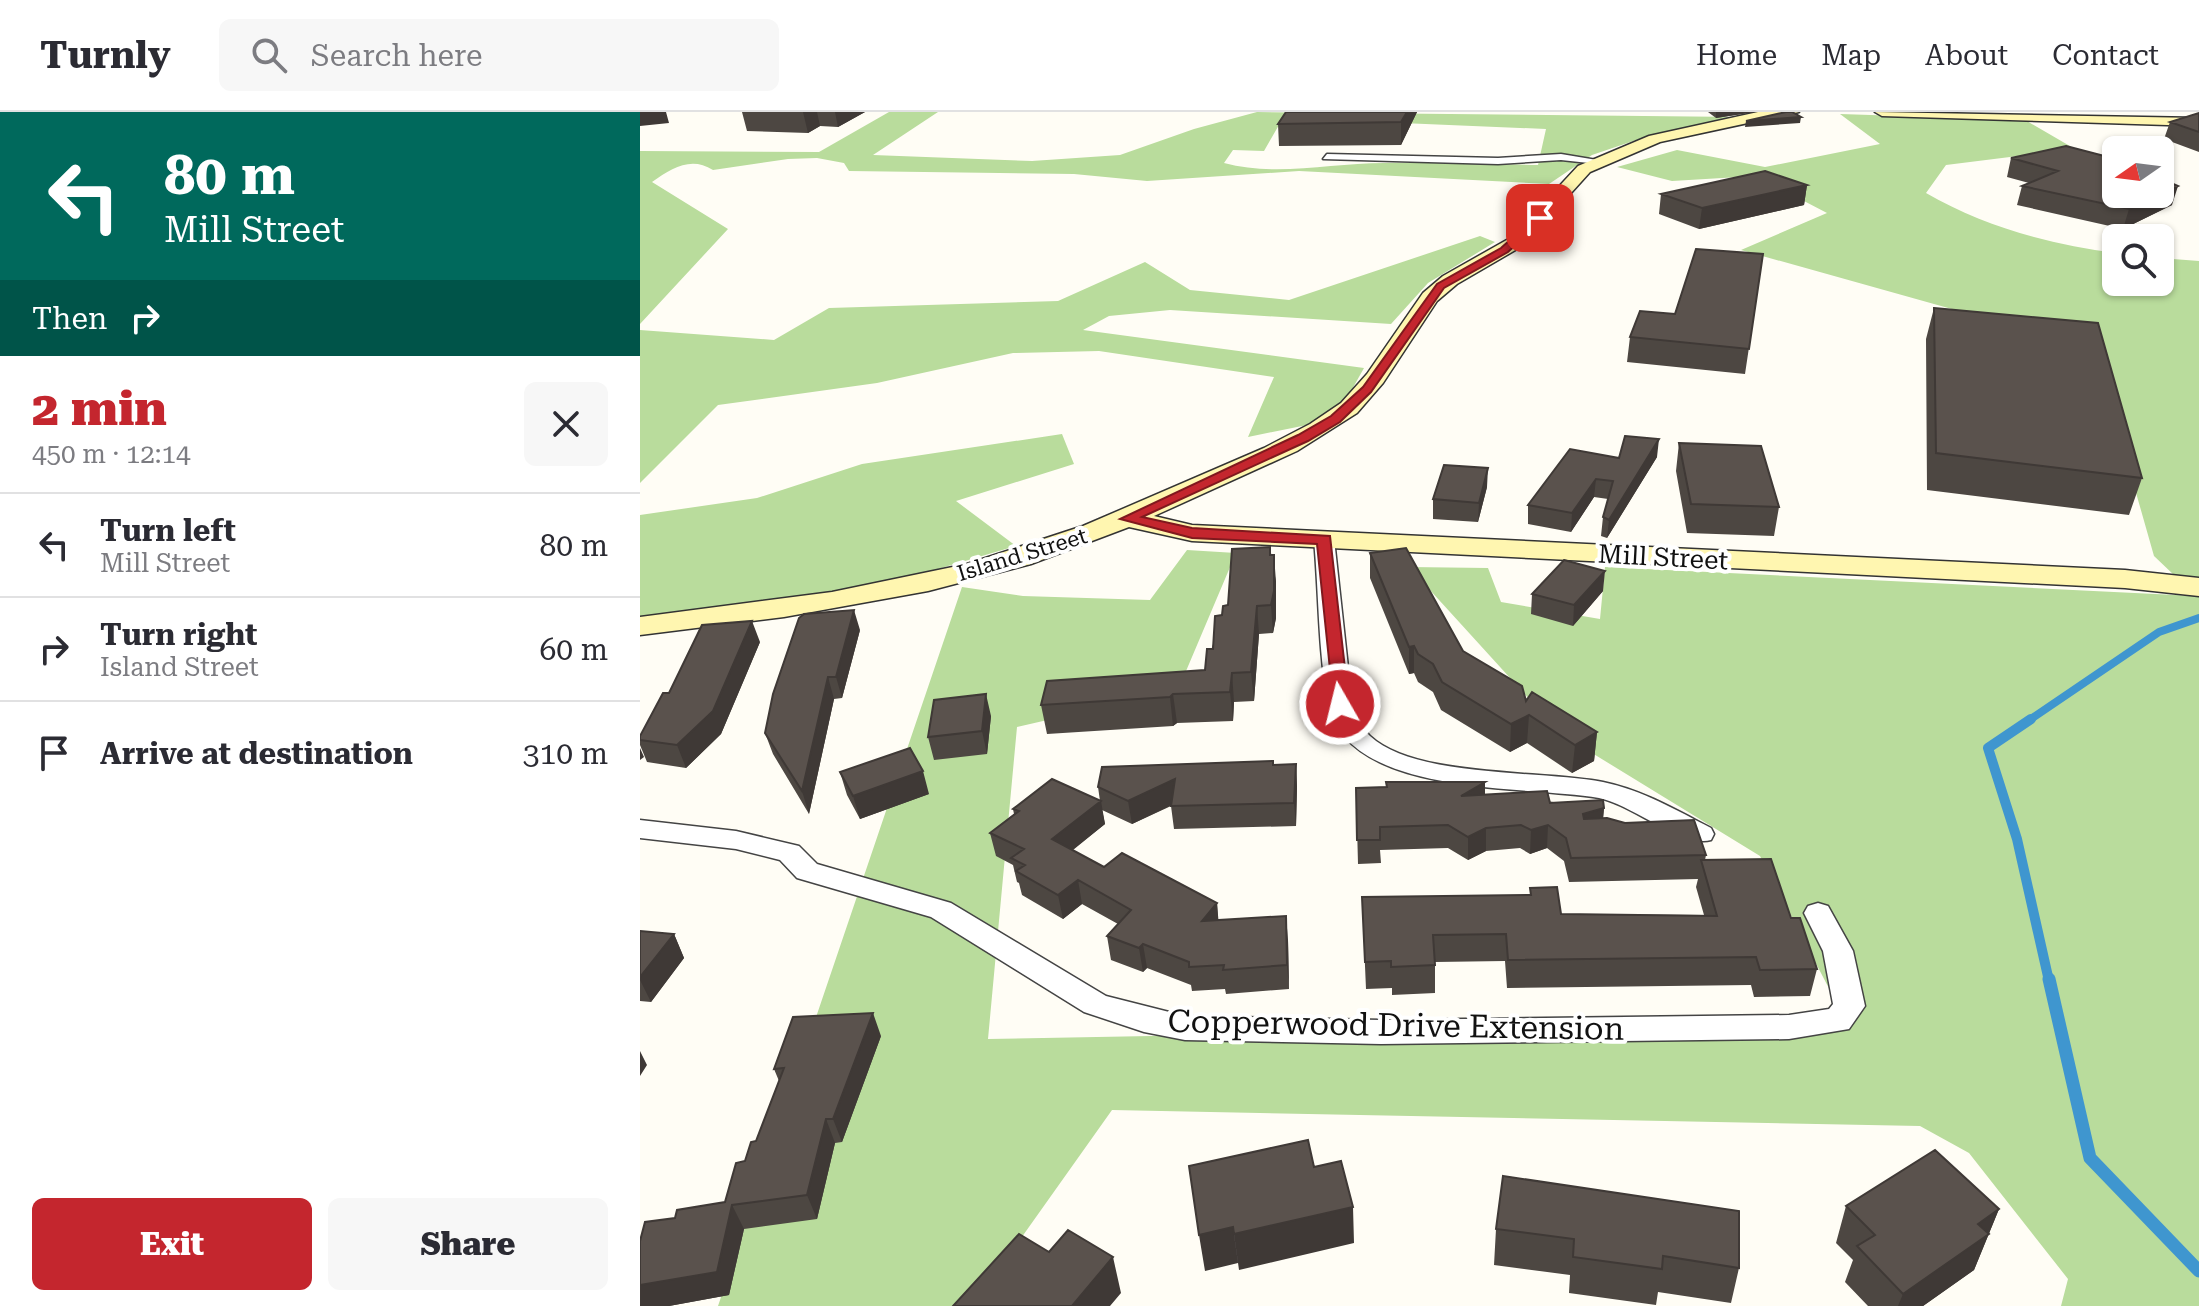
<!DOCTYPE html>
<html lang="en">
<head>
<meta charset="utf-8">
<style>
	:root { --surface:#fff; --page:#f7f7f7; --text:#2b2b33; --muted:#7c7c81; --line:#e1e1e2; --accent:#c4262e }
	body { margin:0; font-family:"Roboto Serif",serif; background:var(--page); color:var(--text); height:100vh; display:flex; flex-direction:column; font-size:30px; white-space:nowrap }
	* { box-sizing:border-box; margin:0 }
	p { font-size:26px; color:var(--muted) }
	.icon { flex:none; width:44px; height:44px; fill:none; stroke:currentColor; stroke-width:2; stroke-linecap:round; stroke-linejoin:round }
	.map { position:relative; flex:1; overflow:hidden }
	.drawer { display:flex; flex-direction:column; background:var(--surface); width:640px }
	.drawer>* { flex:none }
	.banner { background:#00695c; color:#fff; overflow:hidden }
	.needle { width:52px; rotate:256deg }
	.controls { position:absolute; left:1462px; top:24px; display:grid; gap:16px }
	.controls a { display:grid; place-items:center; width:72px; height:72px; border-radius:12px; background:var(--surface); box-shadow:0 2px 6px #0004; font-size:40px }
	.pin { position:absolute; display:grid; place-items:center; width:68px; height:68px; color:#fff; margin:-34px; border-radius:16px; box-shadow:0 4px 12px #0006 }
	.me { position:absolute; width:88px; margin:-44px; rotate:352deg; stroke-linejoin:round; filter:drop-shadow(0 0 6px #0008) }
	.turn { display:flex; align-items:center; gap:28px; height:168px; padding:0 32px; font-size:36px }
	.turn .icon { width:104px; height:104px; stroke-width:2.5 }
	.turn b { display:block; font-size:56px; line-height:68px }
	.then { display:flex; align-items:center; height:76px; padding:0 32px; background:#0003; gap:16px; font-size:30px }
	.round { display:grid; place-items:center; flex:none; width:84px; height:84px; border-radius:12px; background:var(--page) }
	.overview { display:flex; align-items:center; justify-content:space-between; height:136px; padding:0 32px }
	h1 { font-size:48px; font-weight:800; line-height:60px; color:var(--accent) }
	.cta { display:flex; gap:16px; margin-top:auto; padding:16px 32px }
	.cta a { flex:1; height:92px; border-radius:12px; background:var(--accent); color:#fff; font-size:32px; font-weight:800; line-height:92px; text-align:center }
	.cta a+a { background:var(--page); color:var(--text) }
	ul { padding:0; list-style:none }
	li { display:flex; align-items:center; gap:24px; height:104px; padding:0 32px; border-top:2px solid var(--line) }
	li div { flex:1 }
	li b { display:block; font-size:30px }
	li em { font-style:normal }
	header { display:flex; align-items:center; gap:48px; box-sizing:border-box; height:112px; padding:0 40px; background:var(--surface); border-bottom:2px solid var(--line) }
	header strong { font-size:38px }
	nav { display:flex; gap:44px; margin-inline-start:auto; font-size:28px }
	.search { width:560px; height:72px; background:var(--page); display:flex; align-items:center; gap:20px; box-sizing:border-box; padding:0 28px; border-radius:12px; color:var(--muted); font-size:30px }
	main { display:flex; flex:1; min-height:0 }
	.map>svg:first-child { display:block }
	.forest { fill:#b9dc9c; fill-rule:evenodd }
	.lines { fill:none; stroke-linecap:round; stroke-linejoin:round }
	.stream-far2 { stroke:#3f96cf; stroke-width:8 }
	.stream-far1 { stroke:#3f96cf; stroke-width:10 }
	.stream { stroke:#3f96cf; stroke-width:13 }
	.street-casing { stroke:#444; stroke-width:3 }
	.secondary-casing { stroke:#333; stroke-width:3 }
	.street { fill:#fff; fill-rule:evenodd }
	.secondary { fill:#fff6b0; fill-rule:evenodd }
	.wall { fill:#4d4742 }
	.shaded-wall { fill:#3f3936 }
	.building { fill:#5a524d; stroke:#3f3936; stroke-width:2 }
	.route { fill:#c4262e; stroke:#7f191e; stroke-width:2 }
	.labels { text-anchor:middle; stroke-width:8; stroke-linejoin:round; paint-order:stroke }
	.far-street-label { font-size:22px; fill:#111; stroke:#fff }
	.street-label { font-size:26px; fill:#111; stroke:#fff }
	.near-street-label { font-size:32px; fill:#111; stroke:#fff }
</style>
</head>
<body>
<header>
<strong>Turnly</strong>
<div class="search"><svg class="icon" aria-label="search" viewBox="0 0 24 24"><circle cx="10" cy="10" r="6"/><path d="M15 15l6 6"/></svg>Search here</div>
<nav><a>Home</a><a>Map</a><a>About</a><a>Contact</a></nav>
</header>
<main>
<section class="drawer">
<div class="banner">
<div class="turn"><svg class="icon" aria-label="left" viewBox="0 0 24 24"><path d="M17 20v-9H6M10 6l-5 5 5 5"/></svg><div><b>80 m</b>Mill Street</div></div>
<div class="then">Then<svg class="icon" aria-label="right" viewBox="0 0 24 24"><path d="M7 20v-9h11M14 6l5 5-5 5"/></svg></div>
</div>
<div class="overview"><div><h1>2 min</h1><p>450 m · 12:14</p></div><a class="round"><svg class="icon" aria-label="close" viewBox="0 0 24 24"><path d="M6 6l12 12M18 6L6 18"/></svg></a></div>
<ul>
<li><svg class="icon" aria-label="left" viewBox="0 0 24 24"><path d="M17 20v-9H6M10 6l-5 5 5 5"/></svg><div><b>Turn left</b><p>Mill Street</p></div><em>80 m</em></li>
<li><svg class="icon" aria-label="right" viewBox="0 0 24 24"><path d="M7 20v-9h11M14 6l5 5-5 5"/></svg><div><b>Turn right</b><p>Island Street</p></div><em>60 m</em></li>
<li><svg class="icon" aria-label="arrive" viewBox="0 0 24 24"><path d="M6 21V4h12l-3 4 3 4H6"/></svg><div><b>Arrive at destination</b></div><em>310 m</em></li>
</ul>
<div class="cta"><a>Exit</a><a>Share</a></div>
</section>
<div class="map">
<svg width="1559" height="1194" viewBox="0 0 1559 1194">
	<rect width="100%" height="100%" fill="#fffdf5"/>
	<!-- forest -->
	<path class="forest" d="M249 0H298L233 43 392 49 480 43 554 17 617 0 1100 5 1008 24 952 43 909 72 659 59 507 69 434 62 209 59 204 51 177 46 148 47 73 58C51 44 32 56 12 70L88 117 0 212V39L179 40ZM643 6 906 17 898 53C847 52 795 50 744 51 692 51 635 65 584 51L593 38 624 39Z
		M1200 2 1385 8 1435 37 1306 53 1286 81C1343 114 1410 133 1476 141V170H1520V146L1559 149V1194H1421L1428 1167 1329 1041 1280 1014 472 998 333 1194H78L322 475 383 484 510 488 547 438 596 441 538 578 377 615 348 927 1207 911 1120 744 921 622 769 455 848 456 861 490 960 507 965 455 1556 484 1514 444 1454 233 1351 208 1101 138 1187 101 1116 64 1032 69 977 55 1037 38 1125 55 1240 32Z
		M840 124 855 130 788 171 751 212 530 198 469 204 443 218 724 256 706 288 667 313 608 325 634 265 459 239 373 241 237 271 78 293 0 371V218L134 228 189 196 418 189 505 150 550 178 649 188Z
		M422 322 434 352 316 389 376 434 155 499 0 514V403L117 386 222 352Z"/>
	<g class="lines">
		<!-- stream-far2 -->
		<path class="stream-far2" d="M1388 609 1519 520 1559 506"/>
		<!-- stream-far1 -->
		<path class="stream-far1" d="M1391 607 1348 636 1377 727 1409 869"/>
		<!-- stream -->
		<path class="stream" d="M1409 867 1450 1046 1559 1159"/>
		<defs>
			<path id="street" d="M687 42 858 46 921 42 963 49 958 52 921 48 858 52 683 47Z
				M684 421 694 427 712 592C716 604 720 615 730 624 775 666 901 658 963 670 1002 678 1036 698 1071 716L1074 722 1071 728C1043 736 991 692 959 686 886 673 707 686 688 591 678 538 679 481 674 427Z
				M0 708 96 719 159 734 177 752 311 791 466 884 545 904 741 908 1149 903 1189 897 1193 892 1183 839 1164 801 1168 794 1178 791 1188 794 1213 839 1225 894 1209 917 1149 927 741 932 545 928 504 920 444 900 291 805 157 766 140 748 96 737 0 726Z"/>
			<path id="secondary" d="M1118 0H1159L1020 30 950 60 884 133 817 172 797 189 743 271 717 301 657 339 514 404 552 413 1485 458 1559 466V484L1485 476 552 429 489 415 391 452 288 479 144 505 0 523V505L192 480 327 452 443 414 624 336 670 312 701 291 727 262 783 181 803 164 872 125 938 54 1009 24Z
				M1235 0 1559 6V14L1242 4Z"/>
		</defs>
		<!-- street casing -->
		<use href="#street" class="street-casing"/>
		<!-- secondary casing -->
		<use href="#secondary" class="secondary-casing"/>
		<!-- street -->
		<use href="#street" class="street"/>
		<!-- secondary -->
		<use href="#secondary" class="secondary"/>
	</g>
	<!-- wall -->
	<path class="wall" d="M102 0H225L198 15 180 14 168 21 107 19Z
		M646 0H777L761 33 639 34 638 12Z
		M1068 0H1115L1076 6Z
		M1559 1V40L1524 27 1530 10Z
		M1426 34 1532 93 1483 117 1377 93 1382 74 1389 71 1367 65 1371 46Z
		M1167 73 1164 93 1059 117 1019 102 1021 82Z
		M1123 142 1105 262 987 250 990 225 1035 202Z
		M1294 196 1502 366 1489 403 1287 378 1286 227Z
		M1039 331 1139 395 1134 424 1047 421 1036 359Z
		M1017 345 967 426 961 424 963 405 968 387 954 385 931 420 888 412V393L979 346Z
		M847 375 838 410 793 407V387Z
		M630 435 636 470V506L633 521 619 522 614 589 594 590 593 609 537 611 533 614 407 622 401 593 565 558 582 503 588 493Z
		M730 441 823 539 886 589 957 620 954 649 932 661 887 631 870 640 801 598 793 580 778 570 774 561 769 562 730 466Z
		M963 479 933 514 891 502 892 482Z
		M220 518 202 586 194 587 169 702 133 642 125 621Z
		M120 530 81 622 46 656 7 650 0 633V624L29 581Z
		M351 604 347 642 294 648 288 625Z
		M656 652 657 675 656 714 534 717 531 694 492 712 462 698 465 712 432 738 464 755 577 791 578 808 648 828 649 877 586 882 585 877 552 879 551 873 507 856 503 860 471 848 467 824 478 812 442 792 423 807 382 783 379 771 377 770 373 753 356 744 350 721 374 702 373 697 460 689 458 675 633 653Z
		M200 660 289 682 220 707 207 683Z
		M845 670V682L964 696 963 706 1066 743 1065 748 1151 806 1177 857 1170 884 1114 885 1111 873 867 876 865 849 795 850V881L752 883V876L726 877 722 785 890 783V776L921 802 1064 803 1056 775 1058 767 929 770 924 749 907 736 890 742 880 736 846 739 828 748 808 736 740 738 741 751 718 752 716 676Z
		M0 819 34 822 44 846 11 890 0 889Z
		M241 924 202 1030 195 1031 177 1107 104 1117 89 1183 29 1194H0L35 1106 85 1090 116 1029 139 969 134 957Z
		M863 1064 1099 1156 1091 1191 1018 1180 1016 1193 929 1181 930 1163 854 1153 856 1117Z
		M1206 1094 1359 1097 1334 1158 1283 1194H1228L1205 1170 1213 1148 1196 1131Z"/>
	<!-- shaded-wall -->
	<path class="shaded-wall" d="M0 0H26L29 11 0 14Z
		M163 0H177L180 14 168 21Z
		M195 0H225L198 15Z
		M767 0H777L761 33V10Z
		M1076 0H1115L1076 6Z
		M1161 5 1160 11 1105 15 1106 9Z
		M1167 73 1164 93 1059 117 1062 96Z
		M1538 74 1532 93 1483 117 1489 97Z
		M1019 327 1017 345 967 426 969 408Z
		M848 356 847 375 838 410 839 391Z
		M956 367 954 385 931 420 932 401Z
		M634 443 636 470V506L633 521 631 493Z
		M965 459 963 479 933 514 934 493Z
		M617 494 619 522 614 589 611 560Z
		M214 498 220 518 202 586 196 565Z
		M112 509 120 530 81 622 46 656 37 633Z
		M774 534V561L769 562V535Z
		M592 561 594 590 593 609 590 580Z
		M188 565 194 587 169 702 162 679Z
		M346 582 351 604 347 642 342 619Z
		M533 582 537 611 533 614 530 585Z
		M889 603 887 631 870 640 871 612Z
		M957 620 954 649 932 661 935 633Z
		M0 636 4 645 0 648Z
		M656 652 657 675 656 714 654 691Z
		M283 659 289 682 220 707 213 684Z
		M535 667 538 690 492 712 488 689Z
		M845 670V693L821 684Z
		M461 689 465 712 417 751 412 727Z
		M964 696 962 719 941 726 943 702Z
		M908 713 907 736 890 742 891 718Z
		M846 716V739L828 748V725Z
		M438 768 442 792 423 807 418 783Z
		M577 791 579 815 562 809Z
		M646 804 648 828 649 877 647 853Z
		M34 822 44 846 11 890 0 868V865Z
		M503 832 507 856 503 860 499 836Z
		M233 901 241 924 202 1030 193 1007Z
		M0 939 7 953 0 964Z
		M186 1007 195 1031 177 1107 167 1083Z
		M92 1093 104 1117 89 1183 29 1194H0V1173Z
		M713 1095 714 1131 599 1158 594 1122Z
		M1359 1097 1334 1158 1283 1194H1258L1263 1182 1338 1112Z
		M593 1115 598 1151 565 1159 559 1123Z
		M473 1145 481 1181 470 1194H432Z"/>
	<!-- building -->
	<path class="building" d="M646 0H767L761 10 638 12Z
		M1146 0H1152L1161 5 1106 9Z
		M1559 1V20L1530 10Z
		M1426 34 1476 47V82H1520V66L1538 74 1489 97 1382 74 1418 59 1371 46Z
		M1125 59 1167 73 1062 96 1021 82Z
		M1056 137 1123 142 1109 237 990 225 1000 199 1035 202Z
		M1294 196 1458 211 1502 366 1296 341Z
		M985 324 1019 327 969 408 963 405 973 369 956 367 932 401 888 393 930 337 979 346Z
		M1039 331 1121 334 1139 395 1051 392Z
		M804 353 848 356 839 391 793 387Z
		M630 435V443H634V479L631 493 617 494 611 560 592 561 590 580 533 582 530 585 401 593 407 569 565 558 567 537H573L575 504 582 503 583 494 588 493 592 437Z
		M766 436 823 539 882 574 886 589 892 580 957 620 935 633 889 603 871 612 802 570 793 552 778 542 774 534 769 535 730 441Z
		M924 448 965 459 934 493 892 482Z
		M214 498 196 565H188L162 679 125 621 133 582 159 506 164 502Z
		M112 509 73 599 37 633 0 628V624L23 581H29L62 513Z
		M346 582 342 619 288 625 294 588Z
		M270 636 283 659 213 684 200 660Z
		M633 649V653L656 652 654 691 531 694 535 667 488 689 458 675 462 655Z
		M412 667 461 689 412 727 464 755 482 741 577 791 562 809 646 804 647 853 583 858 584 853 549 855V850L503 832 499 836 467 824 491 798 438 768 418 783 376 759 385 753 371 746 384 737 350 721 379 699 373 697Z
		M746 670H845L821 684 907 679 910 691 963 688 964 696 943 702 944 707 967 706 985 711 1054 708 1066 743 931 746 926 726 908 713 891 718 881 713 846 716 828 725 808 713 740 715V728H717L716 676 747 675Z
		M1131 747 1151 806H1160L1177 857 1120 858 1116 845 868 848 866 822 793 823 795 853 751 855V849L725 850 722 785 891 783 890 776 917 775 921 802 1077 804 1061 748Z
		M0 819 34 822 0 865Z
		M233 901 193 1007H186L167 1083 92 1093 77 1160 0 1173V1129L5 1110 35 1106 37 1098 85 1090 96 1051 105 1049 111 1030 116 1029 144 956 134 957 153 905Z
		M668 1028 674 1055 701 1049 713 1095 594 1122 593 1115 559 1123 549 1054Z
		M1295 1038 1359 1097 1338 1112 1349 1122 1263 1182 1217 1134 1235 1123 1206 1094Z
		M863 1064 1099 1099V1156L1023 1144 1022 1157 933 1145 934 1127 856 1117Z
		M428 1118 473 1145 432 1194H313L379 1122 409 1140Z"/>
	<!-- route -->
	<path class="route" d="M897 104 905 106 868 140 804 176 731 280 700 310 668 329 502 405 552 416 690 424 709 592 700 598 694 596 677 432 552 426 480 407 658 323 691 304 723 275 797 172 861 136Z"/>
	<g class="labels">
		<!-- far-street labels -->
		<g class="far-street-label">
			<text transform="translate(382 442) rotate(-17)" y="8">Island Street</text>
		</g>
		<!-- street labels -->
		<g class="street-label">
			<text transform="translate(1023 445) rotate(3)" y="9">Mill Street</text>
		</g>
		<!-- near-street labels -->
		<g class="near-street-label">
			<text transform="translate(756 913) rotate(1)" y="11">Copperwood Drive Extension</text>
		</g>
	</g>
</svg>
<div class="controls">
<a><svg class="needle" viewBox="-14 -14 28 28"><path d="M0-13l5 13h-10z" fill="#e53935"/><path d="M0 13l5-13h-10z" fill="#7c7c81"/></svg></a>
<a><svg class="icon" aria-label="search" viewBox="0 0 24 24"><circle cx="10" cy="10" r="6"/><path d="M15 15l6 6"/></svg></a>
</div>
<div class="pin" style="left:900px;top:106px;background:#d93025"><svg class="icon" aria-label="arrive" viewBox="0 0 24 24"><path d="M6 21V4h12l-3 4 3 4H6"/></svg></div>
<svg class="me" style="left:700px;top:592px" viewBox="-20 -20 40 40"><circle r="17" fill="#c4262e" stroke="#fff" stroke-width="3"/><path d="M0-11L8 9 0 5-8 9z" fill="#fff"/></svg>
</div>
</main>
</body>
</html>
